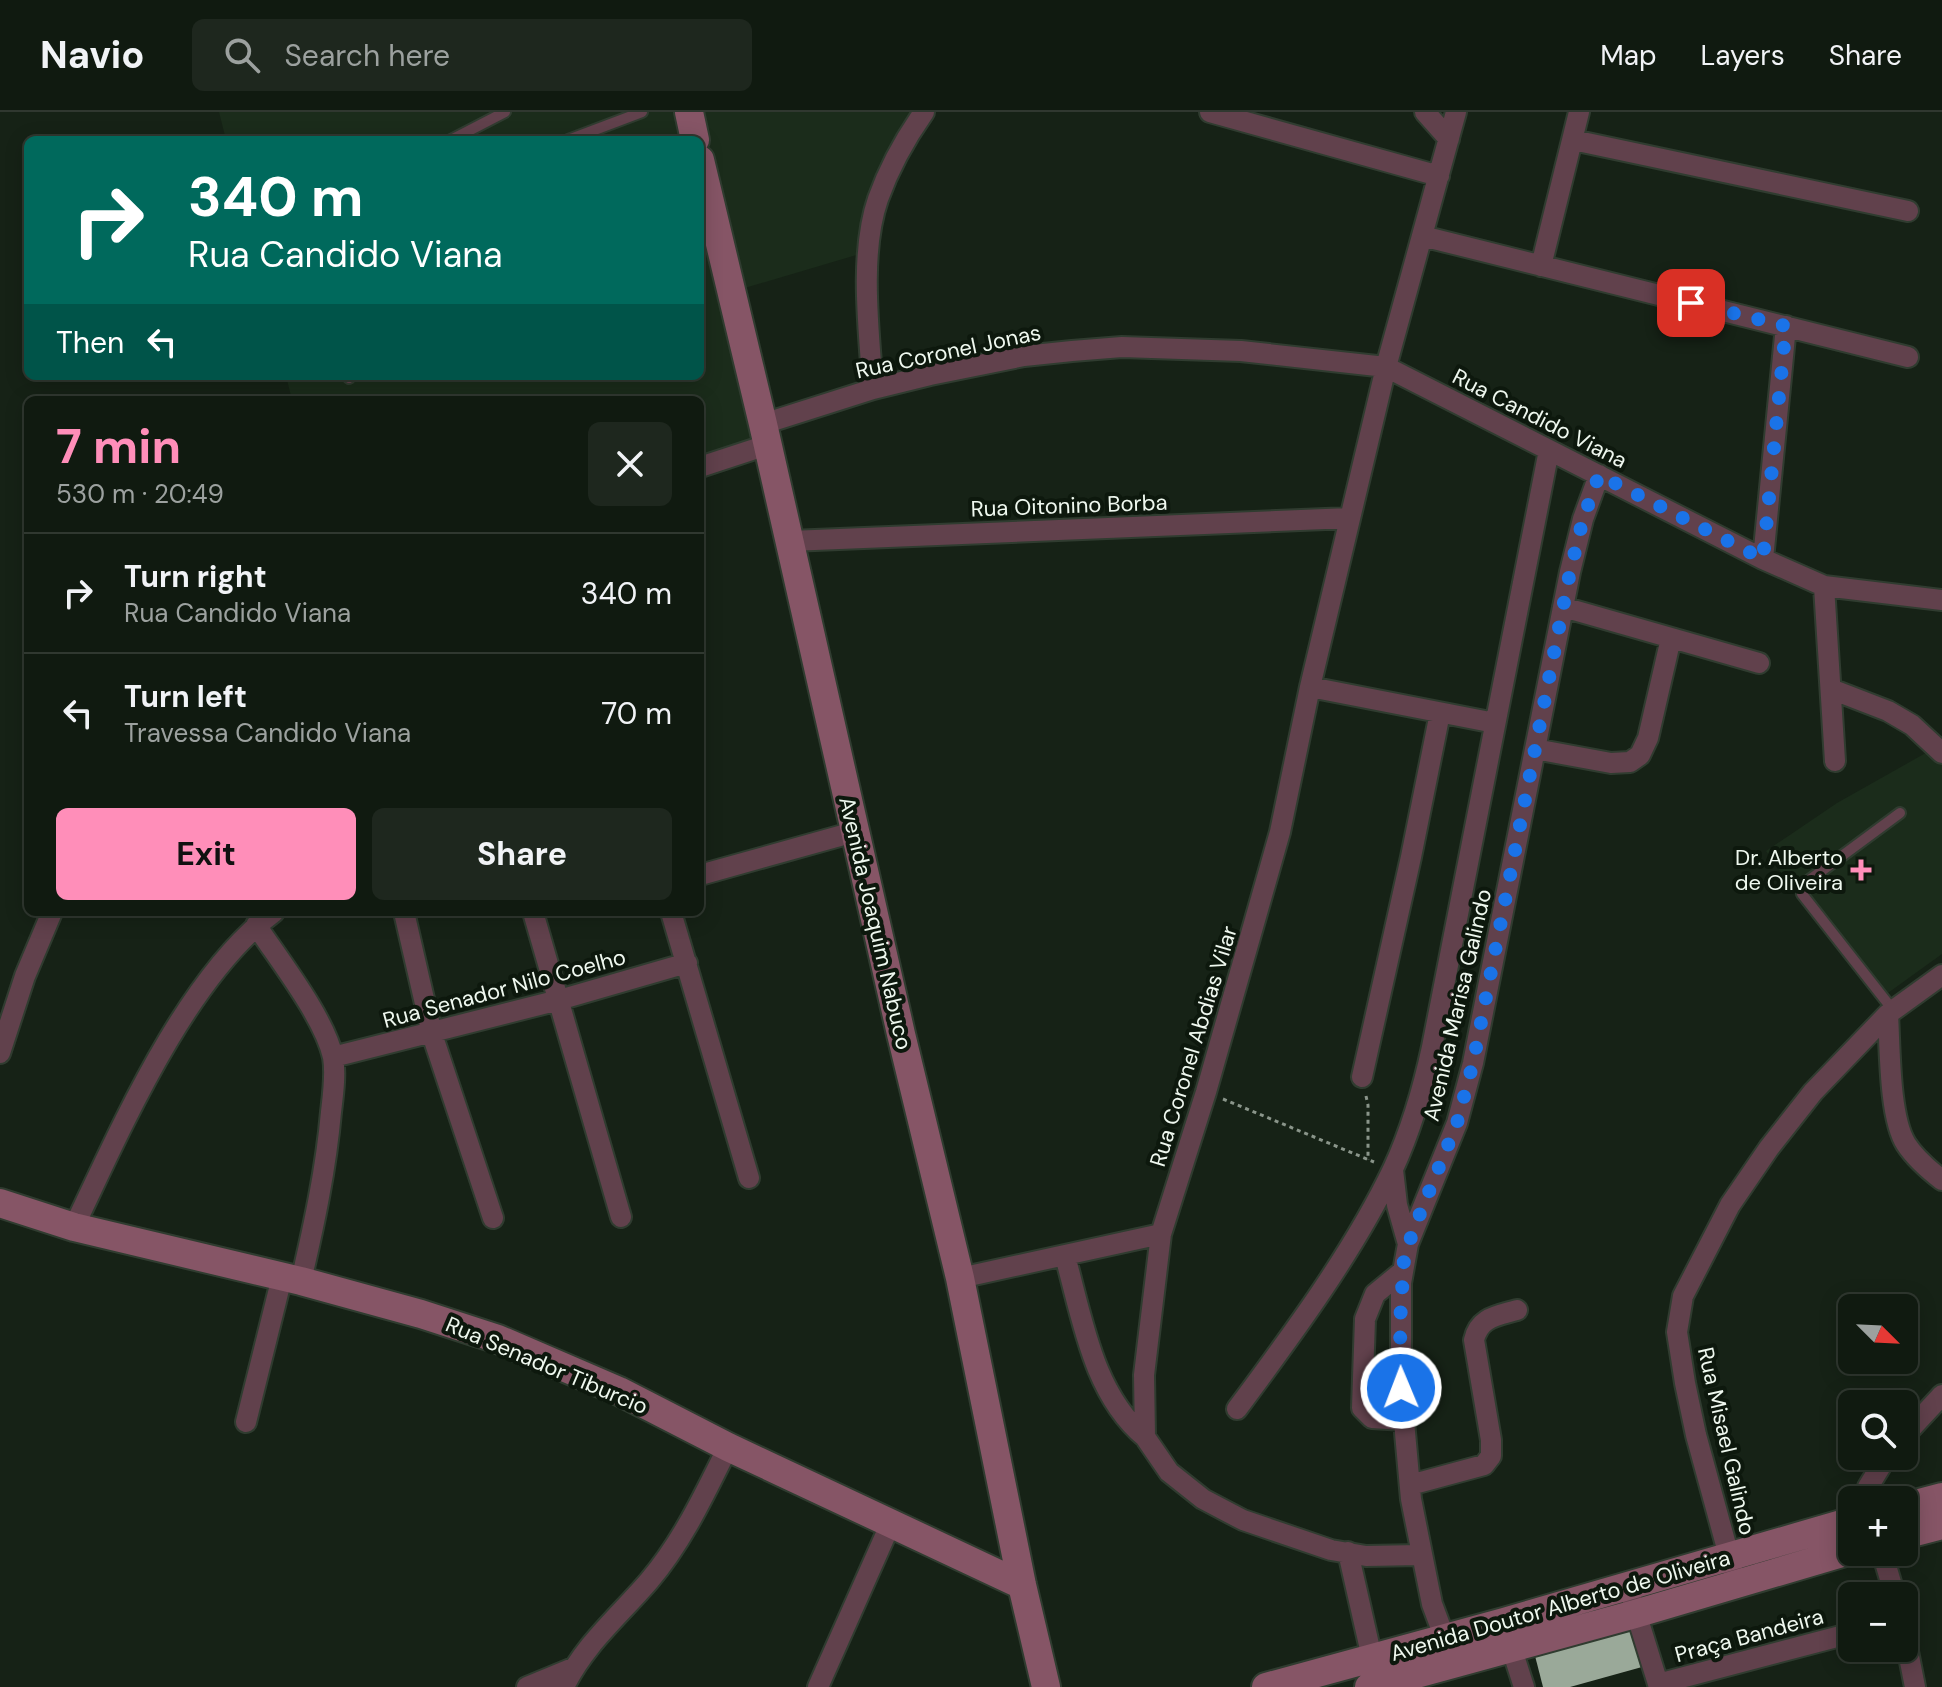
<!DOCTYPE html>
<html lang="en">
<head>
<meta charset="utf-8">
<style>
	:root { --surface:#101a10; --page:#1e271e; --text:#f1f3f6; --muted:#9ca19f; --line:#303830; --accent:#ff8eb9 }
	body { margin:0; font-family:"DM Sans",sans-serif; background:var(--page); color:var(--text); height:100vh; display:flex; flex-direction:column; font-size:30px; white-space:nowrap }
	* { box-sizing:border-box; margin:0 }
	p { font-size:26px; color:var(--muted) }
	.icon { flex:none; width:44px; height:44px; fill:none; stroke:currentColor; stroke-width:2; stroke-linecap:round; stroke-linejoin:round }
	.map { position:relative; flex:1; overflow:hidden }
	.drawer { position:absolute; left:24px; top:284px; width:680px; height:520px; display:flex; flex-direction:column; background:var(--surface); border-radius:12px; box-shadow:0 4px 20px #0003,0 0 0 2px var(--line) }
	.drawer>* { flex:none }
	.banner { position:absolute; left:24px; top:24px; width:680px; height:244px; border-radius:12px; box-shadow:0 4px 20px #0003,0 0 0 2px var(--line); background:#00695c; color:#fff; overflow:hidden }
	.needle { width:52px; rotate:114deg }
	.controls { position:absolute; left:1838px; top:1182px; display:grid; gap:16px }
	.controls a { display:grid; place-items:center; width:80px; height:80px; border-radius:12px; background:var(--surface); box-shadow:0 4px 20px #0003,0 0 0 2px var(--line); font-size:40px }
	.pin { position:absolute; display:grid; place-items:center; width:68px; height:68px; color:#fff; margin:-34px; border-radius:16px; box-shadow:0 4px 12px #0006 }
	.me { position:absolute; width:88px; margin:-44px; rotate:359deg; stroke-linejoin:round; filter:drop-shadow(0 0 6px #0008) }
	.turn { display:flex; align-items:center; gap:28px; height:168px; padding:0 32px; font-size:36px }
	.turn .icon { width:104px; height:104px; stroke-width:2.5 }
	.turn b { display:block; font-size:56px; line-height:68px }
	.then { display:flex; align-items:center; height:76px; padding:0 32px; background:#0003; gap:16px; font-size:30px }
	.round { display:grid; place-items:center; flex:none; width:84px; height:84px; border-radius:12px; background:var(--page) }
	.head { display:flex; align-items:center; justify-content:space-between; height:136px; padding:0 32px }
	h1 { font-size:48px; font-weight:700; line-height:60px; color:var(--accent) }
	.button { display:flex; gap:16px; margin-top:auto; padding:16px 32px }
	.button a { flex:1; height:92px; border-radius:12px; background:var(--accent); color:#111; font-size:32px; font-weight:700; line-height:92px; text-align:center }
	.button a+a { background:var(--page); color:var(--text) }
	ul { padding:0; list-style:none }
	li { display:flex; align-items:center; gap:24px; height:120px; padding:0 32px; border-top:2px solid var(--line) }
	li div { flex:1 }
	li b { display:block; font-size:30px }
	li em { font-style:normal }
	header { display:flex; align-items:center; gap:48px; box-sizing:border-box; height:112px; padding:0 40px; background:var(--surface); border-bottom:2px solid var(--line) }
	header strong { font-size:38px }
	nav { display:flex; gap:44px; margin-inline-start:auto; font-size:28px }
	.search { width:560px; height:72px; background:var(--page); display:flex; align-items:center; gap:20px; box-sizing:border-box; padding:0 28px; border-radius:12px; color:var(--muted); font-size:30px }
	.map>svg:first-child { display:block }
	.built { fill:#1b2c1b }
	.building { fill:#9aa999 }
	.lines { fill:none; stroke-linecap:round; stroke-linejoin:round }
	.lane-casing { stroke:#303c30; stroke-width:14 }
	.street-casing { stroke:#303c30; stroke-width:24 }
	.secondary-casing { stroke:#303c30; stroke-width:32 }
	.path { stroke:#8a958a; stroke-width:3; stroke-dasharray:4 4; stroke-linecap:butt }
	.lane { stroke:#61414c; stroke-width:10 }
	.street { stroke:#61414c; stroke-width:20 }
	.secondary { stroke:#865566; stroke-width:28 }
	.route { stroke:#1a73e8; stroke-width:14; stroke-dasharray:0 25.2 }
	.poi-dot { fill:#ff8eb9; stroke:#0d180d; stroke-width:3 }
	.labels { text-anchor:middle; stroke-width:8; stroke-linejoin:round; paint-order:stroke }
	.street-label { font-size:22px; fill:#eff8ef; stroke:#0d180d }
	.poi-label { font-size:22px; fill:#eff8ef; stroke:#0d180d; text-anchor:end }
</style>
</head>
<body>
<header>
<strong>Navio</strong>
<div class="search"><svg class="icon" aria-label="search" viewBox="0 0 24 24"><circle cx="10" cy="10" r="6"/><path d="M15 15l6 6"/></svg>Search here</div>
<nav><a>Map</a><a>Layers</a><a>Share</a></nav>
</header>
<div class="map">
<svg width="1942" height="1575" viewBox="0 0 1942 1575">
	<rect width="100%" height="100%" fill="#162216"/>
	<!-- built -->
	<path class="built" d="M219 0H685L692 28H226Z
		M691 0H930L869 81 870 139 728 181 763 327 700 346V288H292L286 264H700V63Z
		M1931 638 1942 653V842L1881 886 1792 776 1766 739 1837 691Z"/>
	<!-- building -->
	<path class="building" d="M1630 1509 1642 1555 1570 1575H1543L1533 1536Z"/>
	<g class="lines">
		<defs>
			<path id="lane" d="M451 28 505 0
				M568 28 642 0
				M348 264 349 266
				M1893 898 1802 782 1803 774 1808 769 1900 701"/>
			<path id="street" d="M1210 0 1439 64
				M1425 0 1449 27
				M1573 28 1908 99
				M1422 124 1908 245
				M1541 154 1579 0
				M873 277C869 220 859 142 878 87 889 56 905 27 924 0
				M763 312 873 277 930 263 1024 244 1072 239 1122 235 1241 239 1386 255 1763 447 1824 474 1942 488
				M700 355 767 333
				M790 429 1350 406
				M1763 447 1786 214
				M1824 474 1835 649
				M1563 495 1759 551
				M1310 575 1495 611
				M1831 577 1888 599 1912 613 1942 641
				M1535 637 1611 651 1630 650 1640 643 1648 626 1671 526
				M700 763 854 720
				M404 800 432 922 493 1106
				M533 800 621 1105
				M671 800 749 1066
				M256 813C279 848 324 905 333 945 336 962 333 983 331 1000 326 1057 314 1113 301 1169
				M1888 902C1890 935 1889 1005 1906 1032 1915 1046 1929 1058 1942 1068
				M0 941 25 864 52 800
				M333 945 559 888 687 851
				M1362 965 1411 745 1440 601
				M1393 1058 1397 1093 1408 1132
				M74 1115C121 1016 186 865 274 800
				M1065 1144C1082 1205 1093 1282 1145 1325
				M1403 1159 1375 1182 1365 1207 1362 1296 1372 1306 1404 1308
				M960 1166 1161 1122
				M1237 1297C1292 1223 1354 1139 1393 1057 1411 1018 1423 977 1432 935L1549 338
				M246 1310 282 1165
				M1904 1324 1942 1283
				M1410 1373 1484 1353 1491 1344V1328L1474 1228C1479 1205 1497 1204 1517 1198
				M1865 1388 1868 1375 1887 1344
				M1348 1440 1372 1546
				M1882 1440 1895 1484
				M1420 1443 1366 1444 1331 1438 1243 1408 1203 1387 1169 1360 1145 1325 1144 1263 1161 1122 1206 980 1280 720 1310 575 1386 255 1456 0
				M1732 1455 1696 1323 1685 1271 1677 1220 1683 1184 1730 1093 1769 1036 1813 980 1888 902 1942 863
				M1633 1491 1659 1575
				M1904 1519 1915 1575
				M1508 1525 1524 1575
				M1445 1527 1432 1492 1411 1387 1401 1276V1171L1408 1132 1457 1011 1473 951 1570 460 1583 407 1599 363
				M1658 1572 1852 1521
				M527 1575 573 1556
				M564 1575C584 1533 619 1504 649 1469 683 1429 705 1381 728 1335
				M818 1575 890 1413"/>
			<path id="secondary" d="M689 0 695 28
				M700 48 763 312 901 922 960 1166 1022 1473 1046 1575
				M0 1091 74 1115 301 1169 421 1202 498 1227 619 1279 728 1335 1022 1473
				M1904 1395 1942 1385
				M1904 1423 1942 1413
				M1266 1575 1504 1510 1852 1409
				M1369 1575 1635 1502 1852 1438"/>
		</defs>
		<!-- lane casing -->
		<use href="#lane" class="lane-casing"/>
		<!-- street casing -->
		<use href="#street" class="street-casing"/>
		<!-- secondary casing -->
		<use href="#secondary" class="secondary-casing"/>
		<!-- path -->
		<path class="path" d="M1366 984 1368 993V1048
			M1223 987 1374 1050"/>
		<!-- lane -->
		<use href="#lane" class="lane"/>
		<!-- street -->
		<use href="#street" class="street"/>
		<!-- secondary -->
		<use href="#secondary" class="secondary"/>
	</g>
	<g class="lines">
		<!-- route -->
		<path class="route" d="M1401 1276 1400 1211 1404 1147 1413 1119 1457 1011 1473 951 1570 460 1583 407 1599 363 1763 447 1786 214 1691 191"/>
	</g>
	<!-- markers -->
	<path class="poi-dot" d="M1857 746h8v8h8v8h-8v8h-8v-8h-8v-8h8z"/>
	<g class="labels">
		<!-- street labels -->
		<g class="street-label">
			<text transform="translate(948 239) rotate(-12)" y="8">Rua Coronel Jonas</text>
			<text transform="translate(1540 306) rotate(27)" y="8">Rua Candido Viana</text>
			<text transform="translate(1069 393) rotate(-2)" y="8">Rua Oitonino Borba</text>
			<text transform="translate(876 811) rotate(77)" y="8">Avenida Joaquim Nabuco</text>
			<text transform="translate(504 876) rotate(-15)" y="8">Rua Senador Nilo Coelho</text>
			<text transform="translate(1457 893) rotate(-77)" y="8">Avenida Marisa Galindo</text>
			<text transform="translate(1193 934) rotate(-73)" y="8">Rua Coronel Abdias Vilar</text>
			<text transform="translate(547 1253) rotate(23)" y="8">Rua Senador Tiburcio</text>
			<text transform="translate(1727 1329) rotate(77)" y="8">Rua Misael Galindo</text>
			<text transform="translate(1560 1493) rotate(-16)" y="8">Avenida Doutor Alberto de Oliveira</text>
			<text transform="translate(1749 1523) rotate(-15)" y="8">Praça Bandeira</text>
		</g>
		<!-- poi labels -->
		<g class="poi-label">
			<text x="1843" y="753">Dr. Alberto<tspan x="1843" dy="25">de Oliveira</tspan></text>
		</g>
	</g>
</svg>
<div class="controls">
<a><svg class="needle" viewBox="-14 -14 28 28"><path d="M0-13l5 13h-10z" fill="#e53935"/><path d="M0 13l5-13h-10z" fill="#9ca19f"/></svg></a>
<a><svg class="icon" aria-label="search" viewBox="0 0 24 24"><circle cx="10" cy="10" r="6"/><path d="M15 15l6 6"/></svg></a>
<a>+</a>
<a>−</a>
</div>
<div class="pin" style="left:1691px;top:191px;background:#d93025"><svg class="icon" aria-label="arrive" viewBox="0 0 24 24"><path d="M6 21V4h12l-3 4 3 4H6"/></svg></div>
<svg class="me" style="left:1401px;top:1276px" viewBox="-20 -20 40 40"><circle r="17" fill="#1a73e8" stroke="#fff" stroke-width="3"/><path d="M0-11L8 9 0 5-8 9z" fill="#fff"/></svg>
<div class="banner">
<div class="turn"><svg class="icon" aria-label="right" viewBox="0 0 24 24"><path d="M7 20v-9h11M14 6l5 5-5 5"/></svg><div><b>340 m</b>Rua Candido Viana</div></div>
<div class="then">Then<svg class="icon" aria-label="left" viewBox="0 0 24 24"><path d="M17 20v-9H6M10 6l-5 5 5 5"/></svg></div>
</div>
<section class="drawer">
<div class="head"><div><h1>7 min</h1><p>530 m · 20:49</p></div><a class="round"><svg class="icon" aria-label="close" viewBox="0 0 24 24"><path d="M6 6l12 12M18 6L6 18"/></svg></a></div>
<ul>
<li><svg class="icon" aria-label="right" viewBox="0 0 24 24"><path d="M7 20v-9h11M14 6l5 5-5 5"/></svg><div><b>Turn right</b><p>Rua Candido Viana</p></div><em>340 m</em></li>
<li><svg class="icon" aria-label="left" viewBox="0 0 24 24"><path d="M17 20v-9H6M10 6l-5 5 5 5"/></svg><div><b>Turn left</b><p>Travessa Candido Viana</p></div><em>70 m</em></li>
</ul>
<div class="button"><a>Exit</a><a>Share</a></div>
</section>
</div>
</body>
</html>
